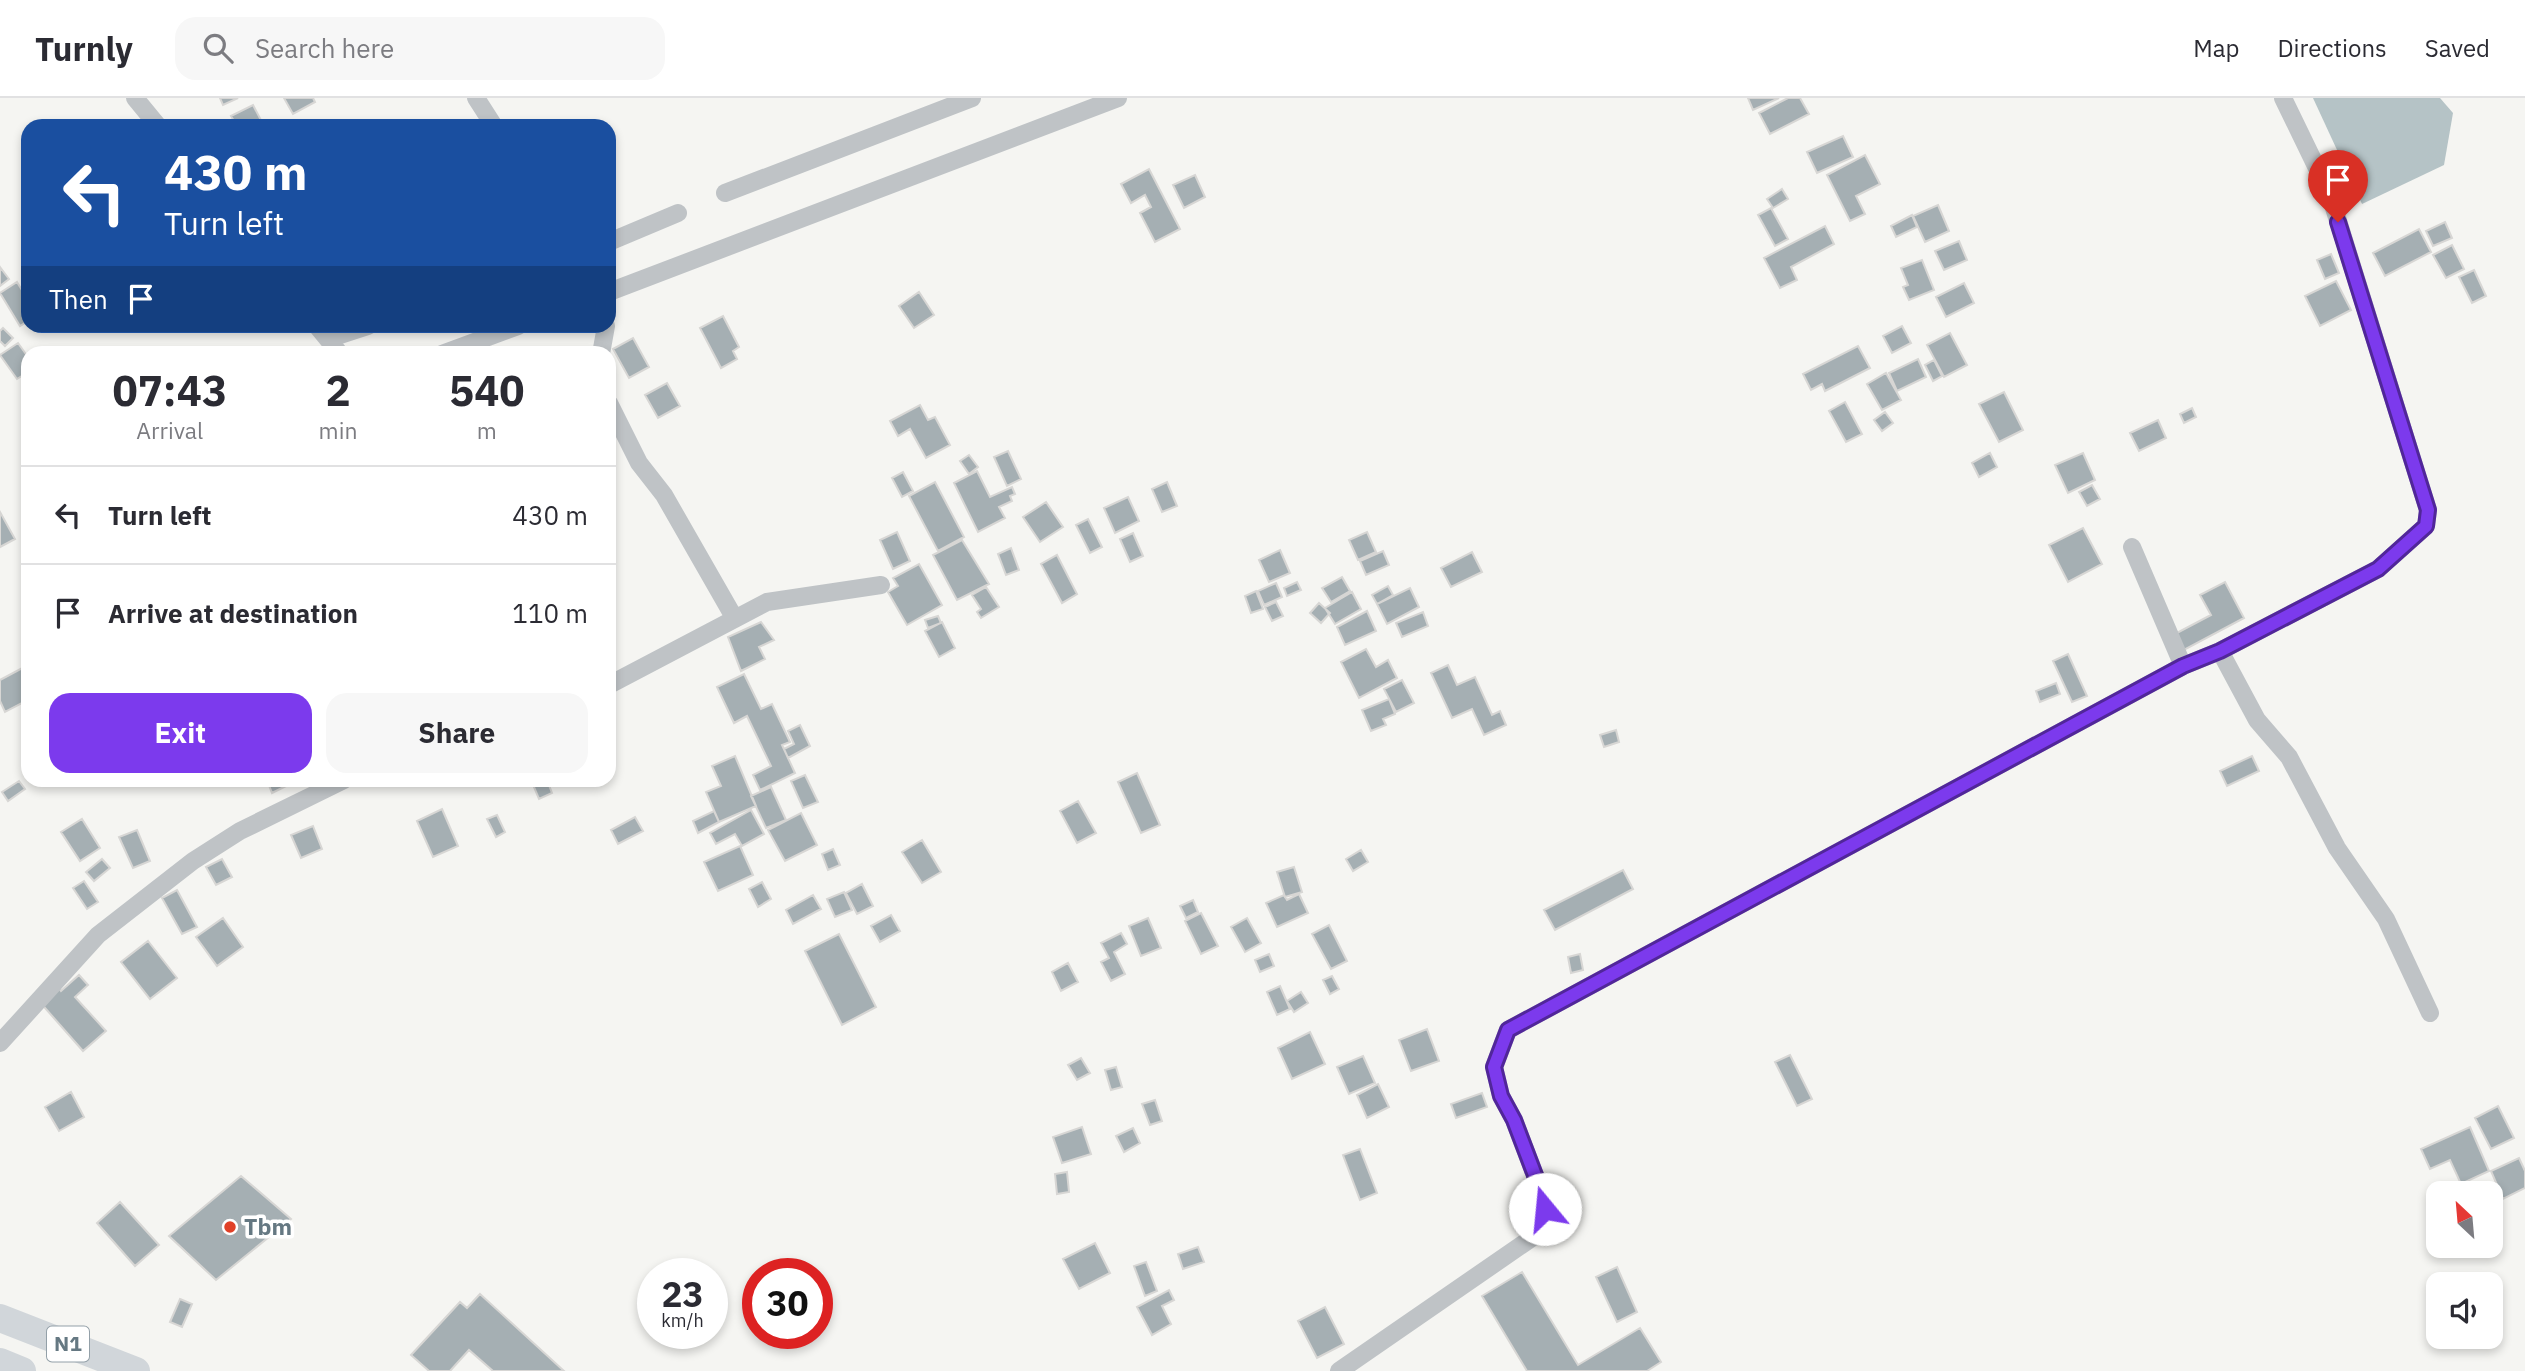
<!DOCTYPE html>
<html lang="en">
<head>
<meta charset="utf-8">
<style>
	:root { --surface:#fff; --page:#f7f7f7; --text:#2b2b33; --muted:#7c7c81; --line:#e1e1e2; --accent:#7c3aed }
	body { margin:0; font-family:"IBM Plex Sans",sans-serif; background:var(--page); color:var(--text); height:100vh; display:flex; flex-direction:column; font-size:26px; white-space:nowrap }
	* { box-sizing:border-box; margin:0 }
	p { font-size:23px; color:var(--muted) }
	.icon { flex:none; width:38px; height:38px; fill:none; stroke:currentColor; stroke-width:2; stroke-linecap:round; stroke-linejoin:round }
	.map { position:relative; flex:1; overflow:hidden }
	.sheet { position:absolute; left:21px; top:248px; width:595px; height:441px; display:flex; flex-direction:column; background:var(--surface); border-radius:21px; box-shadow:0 4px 10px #0003 }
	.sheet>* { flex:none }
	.hud { position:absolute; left:21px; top:21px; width:595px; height:214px; border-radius:21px; box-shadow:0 4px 10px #0003; background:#1a4fa0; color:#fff; overflow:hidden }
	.needle { width:46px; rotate:334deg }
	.controls { position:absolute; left:2426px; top:1083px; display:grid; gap:14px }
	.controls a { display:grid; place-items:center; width:77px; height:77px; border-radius:14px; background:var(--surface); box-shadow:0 4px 10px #0003; font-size:35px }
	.speed { position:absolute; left:637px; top:1160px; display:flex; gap:14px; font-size:35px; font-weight:700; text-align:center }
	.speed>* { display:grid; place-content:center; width:91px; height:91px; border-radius:50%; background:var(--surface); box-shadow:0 4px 10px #0003; line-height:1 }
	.speed small { font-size:18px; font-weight:400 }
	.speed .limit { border:10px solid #d22; background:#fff; color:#111 }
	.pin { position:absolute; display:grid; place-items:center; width:60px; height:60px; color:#fff; margin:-72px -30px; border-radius:50% 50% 50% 0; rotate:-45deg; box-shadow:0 0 7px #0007 }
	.pin .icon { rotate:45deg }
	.me { position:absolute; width:77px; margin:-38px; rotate:343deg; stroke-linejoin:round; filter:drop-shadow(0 0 5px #0008) }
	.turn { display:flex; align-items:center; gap:24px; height:147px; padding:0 28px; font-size:32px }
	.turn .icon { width:91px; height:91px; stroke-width:2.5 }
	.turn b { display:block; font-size:49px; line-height:60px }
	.then { display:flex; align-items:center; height:66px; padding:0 28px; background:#0003; gap:14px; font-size:26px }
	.eta { display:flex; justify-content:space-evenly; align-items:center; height:119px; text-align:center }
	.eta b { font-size:42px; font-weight:800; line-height:49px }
	.primary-button { display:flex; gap:14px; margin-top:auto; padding:14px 28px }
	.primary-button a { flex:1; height:80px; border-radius:21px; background:var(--accent); color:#fff; font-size:28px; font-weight:800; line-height:80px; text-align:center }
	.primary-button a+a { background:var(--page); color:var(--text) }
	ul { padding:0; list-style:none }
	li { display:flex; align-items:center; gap:21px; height:98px; padding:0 28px; border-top:2px solid var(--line) }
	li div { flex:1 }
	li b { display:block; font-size:26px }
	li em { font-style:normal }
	header { display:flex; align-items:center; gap:42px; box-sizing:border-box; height:98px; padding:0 35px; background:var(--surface); border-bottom:2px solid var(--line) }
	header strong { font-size:33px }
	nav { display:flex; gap:38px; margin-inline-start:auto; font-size:24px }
	.search { width:490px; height:63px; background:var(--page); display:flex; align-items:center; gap:18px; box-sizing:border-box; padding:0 24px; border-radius:21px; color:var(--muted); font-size:26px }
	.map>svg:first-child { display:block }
	.water { fill:#b5c3c6 }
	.building { fill:#a5afb3; stroke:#d7d6d4; stroke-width:2 }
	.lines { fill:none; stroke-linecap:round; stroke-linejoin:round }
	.minor { stroke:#bfc3c6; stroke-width:18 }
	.trunk { stroke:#d1d6da; stroke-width:28 }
	.route-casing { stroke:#51269a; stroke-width:18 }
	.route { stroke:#7c3aed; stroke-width:12 }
	.poi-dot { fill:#e04027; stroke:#fff; stroke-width:2.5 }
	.labels { text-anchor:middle; stroke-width:7; stroke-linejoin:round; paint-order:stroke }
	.shield { fill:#fff; stroke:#93a0a8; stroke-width:2 }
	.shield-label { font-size:21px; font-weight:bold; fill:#657882 }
	.poi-label { font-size:23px; font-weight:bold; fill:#657882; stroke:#fff; text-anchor:start }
</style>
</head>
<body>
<header>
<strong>Turnly</strong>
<div class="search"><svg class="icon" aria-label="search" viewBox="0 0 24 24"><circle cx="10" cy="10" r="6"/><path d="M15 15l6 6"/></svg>Search here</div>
<nav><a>Map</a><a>Directions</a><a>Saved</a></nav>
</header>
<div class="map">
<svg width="2525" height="1273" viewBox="0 0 2525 1273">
	<rect width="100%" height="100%" fill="#f5f5f2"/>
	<!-- water -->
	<path class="water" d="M2313 0H2440L2453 15 2444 67 2362 106Z"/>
	<!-- building -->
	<path class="building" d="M220 0H238L223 7Z
		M284 0H313L315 4 293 16Z
		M1748 0H1779L1753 12Z
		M1788 0H1800L1809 16 1770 36 1759 15Z
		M253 7 264 28H237L231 18Z
		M1843 38 1853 59 1817 75 1807 54Z
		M1865 57 1880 86 1856 98 1865 116 1850 123 1827 77Z
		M1149 71 1180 131 1155 144 1140 115 1151 109 1145 97 1131 105 1121 86Z
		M1195 77 1205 99 1184 110 1173 87Z
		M1782 91 1788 101 1773 110 1767 101Z
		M1938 107 1949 133 1925 144 1913 118Z
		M1771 110 1788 141 1775 148 1758 117Z
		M1912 117 1917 129 1896 139 1891 128Z
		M2445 124 2452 140 2433 148 2426 133Z
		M1825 128 1834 146 1791 169 1797 182 1780 190 1764 160Z
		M2419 131 2431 154 2385 178 2373 155Z
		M1959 143 1967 162 1944 172 1935 153Z
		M2452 147 2464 171 2446 180 2433 157Z
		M2331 156 2339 175 2325 181 2317 162Z
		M1922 162 1934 192 1909 202 1903 189 1908 187 1901 170Z
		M0 169 9 181 0 188Z
		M2474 172 2486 198 2472 205 2459 179Z
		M2336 183 2351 212 2320 228 2305 198Z
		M17 184 28 202V223L20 228 0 195Z
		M1964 185 1974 205 1946 219 1936 199Z
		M919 194 934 217 914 230 899 208Z
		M723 218 739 249 733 253 737 261 721 270 700 230Z
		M1902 228 1911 245 1892 255 1883 238Z
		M3 230 13 240 5 248 0 243V233Z
		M1950 235 1967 267 1944 279 1927 247Z
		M633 240 649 269 629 280 613 251Z
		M18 245 28 259V274L17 281 0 257Z
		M1858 248 1870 270 1825 293 1822 286 1811 292 1803 276Z
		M1918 261 1926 279 1897 293 1889 275Z
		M1934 262 1942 278 1933 283 1925 267Z
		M1886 275 1901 302 1882 312 1867 286Z
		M667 285 680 308 658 320 645 297Z
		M2004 294 2023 332 1999 344 1979 306Z
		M1845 304 1862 336 1846 344 1829 313Z
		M920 307 928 322 935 319 950 347 926 360 910 331 898 338 890 323Z
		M2192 310 2196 319 2184 325 2180 316Z
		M1885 314 1893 325 1882 333 1874 322Z
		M2158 322 2166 340 2139 353 2130 335Z
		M1008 353 1021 381 1007 388 994 359Z
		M1990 355 1997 369 1979 379 1972 365Z
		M2083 355 2095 382 2068 395 2055 367Z
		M969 357 978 369 969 376 960 363Z
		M977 373 990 399 1012 389 1015 396 1010 398 1012 403 999 409 1005 420 978 434 954 385Z
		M903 374 913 393 902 399 892 380Z
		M935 384 964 439 938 453 909 398Z
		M1167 384 1177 408 1162 414 1152 391Z
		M2092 387 2100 401 2087 408 2079 394Z
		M1128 399 1139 423 1115 435 1104 410Z
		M1046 404 1063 429 1040 444 1023 419Z
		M0 414 15 441 0 449Z
		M1088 421 1102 449 1090 455 1076 427Z
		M2083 430 2102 466 2068 484 2049 447Z
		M897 434 910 463 893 471 880 442Z
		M1367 434 1376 454 1358 462 1349 442Z
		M1133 435 1143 458 1130 464 1120 441Z
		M962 442 989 486 957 502 933 457Z
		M1011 450 1019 472 1006 477 998 456Z
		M1280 452 1290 475 1269 484 1259 462Z
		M1383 453 1389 467 1366 477 1360 463Z
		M1472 454 1482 474 1451 489 1441 470Z
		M1057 457 1077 496 1062 505 1041 466Z
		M919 466 942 507 907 527 888 494 898 488 893 480Z
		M1342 479 1350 493 1331 504 1322 490Z
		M1297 484 1301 492 1287 498 1284 490Z
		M2225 484 2244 520 2182 553 2173 537 2211 517 2200 497Z
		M1276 485 1282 499 1264 507 1258 493Z
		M1388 488 1393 497 1377 506 1372 497Z
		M986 489 999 509 981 520 977 514 981 511 972 497Z
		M1410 490 1419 509 1387 526 1377 506Z
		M1256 493 1263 511 1251 515 1245 498Z
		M1352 494 1361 511 1335 526 1325 510Z
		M1276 504 1283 518 1272 523 1265 509Z
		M1319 505 1330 515 1321 525 1310 515Z
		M1367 513 1376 533 1345 547 1337 529Z
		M1423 514 1428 528 1402 539 1396 525Z
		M938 518 941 525 928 530 925 522Z
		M761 524 774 542 759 549 765 561 741 573 728 539Z
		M942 524 955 550 939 559 925 533Z
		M1366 551 1376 569 1388 562 1397 580 1359 600 1341 564Z
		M2068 556 2087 598 2072 604 2053 563Z
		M28 567V602L5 614 0 603V582Z
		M1448 567 1457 587 1475 579 1492 617 1500 613 1506 627 1484 637 1472 611 1452 620 1431 575Z
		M744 576 761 611 772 606 790 644 782 647 795 675 760 692 753 677 771 668 747 618 734 625 717 589Z
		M1402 582 1414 605 1396 614 1384 591Z
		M2056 585 2060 596 2040 604 2036 593Z
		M1389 601 1395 616 1383 621 1386 627 1371 633 1362 612Z
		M800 627 810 648 788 660 784 651 794 646 788 633Z
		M1616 632 1619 644 1604 649 1600 637Z
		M735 658 756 708 719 724 706 694 721 688 712 668Z
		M2252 658 2259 673 2227 688 2220 673Z
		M1137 675 1160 727 1141 735 1118 684Z
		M805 677 818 704 803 710 791 683Z
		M267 682H298L272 695Z
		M531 682H547L552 695 539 701Z
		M19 683 25 691 8 703 2 694Z
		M771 689 786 722 766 730 751 698Z
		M1078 703 1096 735 1077 745 1060 713Z
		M442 711 458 748 433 759 417 723Z
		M751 712 764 736 742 748 735 736 716 746 710 735Z
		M714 713 719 724 698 735 693 723Z
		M801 715 817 747 785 763 768 732Z
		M497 717 505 734 496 739 487 721Z
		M635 719 643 733 618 746 611 732Z
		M82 721 100 750 80 763 61 734Z
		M313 728 322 751 301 760 291 737Z
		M137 732 150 763 133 770 119 739Z
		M922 742 941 774 922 785 902 754Z
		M740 748 753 777 718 793 704 764Z
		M833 751 840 767 828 772 822 756Z
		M1361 752 1368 764 1353 773 1346 761Z
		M102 761 110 770 94 783 86 774Z
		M222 761 232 779 216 787 206 769Z
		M1294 769 1302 794 1285 799 1277 774Z
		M1623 772 1633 791 1555 832 1544 812Z
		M84 783 98 804 87 811 73 790Z
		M762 784 771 801 758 809 749 791Z
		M862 786 873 808 857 816 846 795Z
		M177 792 197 829 182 836 162 800Z
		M844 794 852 812 835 819 827 801Z
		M1299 796 1308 815 1277 829 1266 805 1284 797 1287 802Z
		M813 797 821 811 793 826 786 812Z
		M1193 802 1198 814 1186 820 1180 808Z
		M1201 815 1218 848 1201 856 1185 823Z
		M891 817 900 833 880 844 871 828Z
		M223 820 243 849 217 868 196 839Z
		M1148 820 1161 850 1141 858 1129 828Z
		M1247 820 1261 845 1245 854 1231 829Z
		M1329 827 1347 863 1331 871 1312 836Z
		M1121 835 1127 846 1114 854 1125 876 1111 883 1101 864 1109 860 1101 845Z
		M839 836 876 909 842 927 805 853Z
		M148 843 177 880 150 901 121 864Z
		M1269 856 1274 868 1260 874 1255 862Z
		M1580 856 1583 872 1571 875 1568 859Z
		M1068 865 1078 884 1061 893 1052 874Z
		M79 877 88 887 75 899 106 933 83 953 38 902 56 886 61 893Z
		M1332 878 1339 891 1330 896 1323 882Z
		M1280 888 1290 911 1277 917 1267 894Z
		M1301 894 1308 905 1294 914 1287 903Z
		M1427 931 1439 963 1411 973 1399 942Z
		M1310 934 1325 966 1292 981 1278 950Z
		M1790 957 1812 1001 1797 1008 1775 964Z
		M1363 958 1375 985 1349 996 1337 969Z
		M1081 960 1090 975 1077 982 1068 967Z
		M1116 969 1122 989 1111 992 1105 972Z
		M1378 986 1389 1009 1367 1020 1357 997Z
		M71 994 84 1019 59 1033 45 1009Z
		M1482 995 1487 1009 1456 1020 1451 1006Z
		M1155 1002 1162 1023 1150 1027 1142 1006Z
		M2498 1008 2514 1040 2491 1051 2475 1020Z
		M1082 1029 1091 1056 1062 1065 1053 1039Z
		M2470 1029 2489 1073 2461 1086 2450 1062 2430 1071 2421 1051Z
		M1133 1030 1140 1045 1124 1054 1116 1038Z
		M1360 1051 1377 1095 1360 1102 1343 1057Z
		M2519 1060 2525 1073V1090L2503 1101 2491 1073Z
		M1067 1074 1069 1094 1057 1096 1055 1076Z
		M241 1078 291 1121 216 1182 169 1138Z
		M120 1104 159 1147 135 1168 97 1125Z
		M1095 1145 1110 1175 1079 1191 1063 1161Z
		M1198 1149 1204 1164 1183 1171 1178 1156Z
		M1146 1164 1157 1193 1145 1198 1134 1168Z
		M1617 1169 1637 1214 1617 1224 1596 1179Z
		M1522 1174 1578 1267 1640 1230 1661 1264 1647 1273H1527L1482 1198Z
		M1169 1192 1174 1202 1162 1208 1171 1226 1152 1237 1137 1209Z
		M480 1196 564 1273H493L469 1252 450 1273H429L411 1257 460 1204 467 1210Z
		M180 1201 192 1206 182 1229 170 1224Z
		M1325 1209 1344 1246 1317 1260 1298 1223Z"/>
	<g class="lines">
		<!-- minor -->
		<path class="minor" d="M135 0 158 28
			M476 0 494 28
			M725 95 972 0
			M609 144 678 115
			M609 194 1118 0
			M317 228 340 256
			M328 241 368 228
			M442 256 518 228
			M601 256 606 228
			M609 305 639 365 664 397 735 521
			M2132 449 2183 568
			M2220 553 2257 622 2289 659 2337 750 2386 821 2430 915
			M609 587 767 504 881 487
			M0 945 98 837 193 763 240 733 344 682
			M1339 1273 1549 1128 1541 1093 1514 1022 1501 998 1494 969 1508 932 2183 568 2220 553 2378 471 2426 428 2428 412 2330 97 2283 0"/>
		<!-- trunk -->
		<path class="trunk" d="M0 1220 136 1273
			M0 1264 22 1273"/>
	</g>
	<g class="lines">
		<defs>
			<path id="route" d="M1545 1111 1541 1093 1514 1022 1501 998 1494 969 1508 932 2183 568 2220 553 2378 471 2426 428 2428 412 2338 124"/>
		</defs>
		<!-- route casing -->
		<use href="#route" class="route-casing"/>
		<!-- route -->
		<use href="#route" class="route"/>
	</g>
	<!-- markers -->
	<circle class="poi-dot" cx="230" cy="1129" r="7"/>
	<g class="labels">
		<!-- shield labels -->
		<rect class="shield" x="47" y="1228.5" width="42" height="35" rx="5"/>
		<g class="shield-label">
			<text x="68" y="1253">N1</text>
		</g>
		<!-- poi labels -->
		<g class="poi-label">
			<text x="244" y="1137">Tbm</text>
		</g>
	</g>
</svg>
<div class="controls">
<a><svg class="needle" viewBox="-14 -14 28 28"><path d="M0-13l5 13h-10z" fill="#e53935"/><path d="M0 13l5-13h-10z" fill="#7c7c81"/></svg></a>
<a><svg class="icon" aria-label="sound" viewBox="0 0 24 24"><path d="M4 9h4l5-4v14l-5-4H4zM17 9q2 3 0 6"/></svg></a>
</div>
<div class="speed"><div>23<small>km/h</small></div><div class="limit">30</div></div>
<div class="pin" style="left:2338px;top:124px;background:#d93025"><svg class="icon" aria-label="arrive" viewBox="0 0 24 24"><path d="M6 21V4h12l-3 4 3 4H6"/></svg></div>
<svg class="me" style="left:1545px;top:1111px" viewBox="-20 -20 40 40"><circle r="19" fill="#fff"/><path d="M0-13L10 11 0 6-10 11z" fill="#7c3aed"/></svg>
<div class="hud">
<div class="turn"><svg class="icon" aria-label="left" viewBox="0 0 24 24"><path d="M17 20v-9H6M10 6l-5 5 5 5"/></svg><div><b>430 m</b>Turn left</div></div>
<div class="then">Then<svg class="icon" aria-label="arrive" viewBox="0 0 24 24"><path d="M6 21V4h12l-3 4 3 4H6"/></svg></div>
</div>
<section class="sheet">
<div class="eta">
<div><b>07:43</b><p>Arrival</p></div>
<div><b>2</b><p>min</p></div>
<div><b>540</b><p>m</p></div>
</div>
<ul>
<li><svg class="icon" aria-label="left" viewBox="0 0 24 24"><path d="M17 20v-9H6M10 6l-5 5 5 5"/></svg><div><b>Turn left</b></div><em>430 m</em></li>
<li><svg class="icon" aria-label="arrive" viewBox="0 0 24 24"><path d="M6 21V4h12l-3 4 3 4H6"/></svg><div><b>Arrive at destination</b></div><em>110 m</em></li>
</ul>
<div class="primary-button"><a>Exit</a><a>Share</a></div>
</section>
</div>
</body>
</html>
